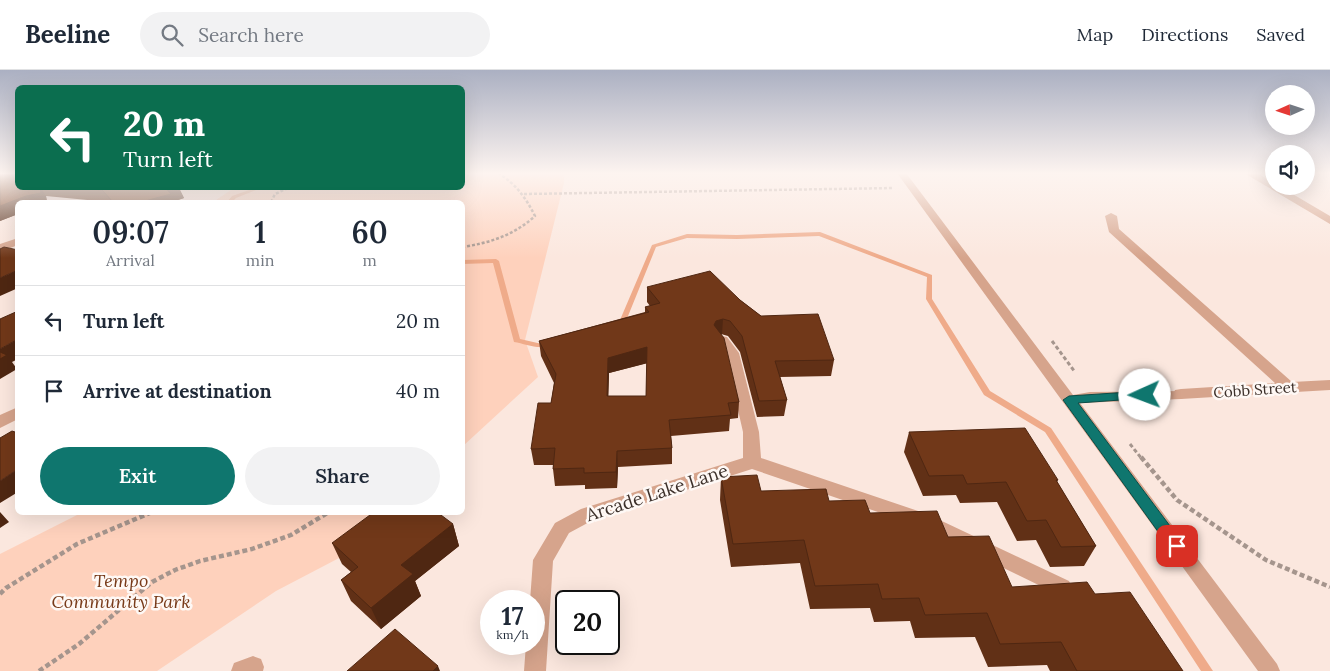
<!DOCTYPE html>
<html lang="en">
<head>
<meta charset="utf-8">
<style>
	:root { --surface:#fff; --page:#f2f2f3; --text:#1f2937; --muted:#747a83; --line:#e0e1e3; --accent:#0f766e }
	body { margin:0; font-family:Lora,serif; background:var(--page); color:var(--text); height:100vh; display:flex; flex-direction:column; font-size:19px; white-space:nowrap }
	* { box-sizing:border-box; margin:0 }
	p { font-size:16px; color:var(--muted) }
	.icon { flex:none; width:28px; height:28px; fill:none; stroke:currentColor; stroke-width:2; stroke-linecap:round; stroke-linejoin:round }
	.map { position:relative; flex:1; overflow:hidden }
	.side { position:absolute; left:15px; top:130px; width:450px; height:315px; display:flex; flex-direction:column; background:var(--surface); border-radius:8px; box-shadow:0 5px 20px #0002 }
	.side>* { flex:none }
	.banner { position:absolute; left:15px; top:15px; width:450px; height:105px; border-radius:8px; box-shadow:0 5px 20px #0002; background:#0b6e4f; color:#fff; overflow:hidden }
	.needle { width:32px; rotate:267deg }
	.buttons { position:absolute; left:1265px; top:15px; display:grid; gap:10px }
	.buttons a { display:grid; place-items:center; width:50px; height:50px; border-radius:50%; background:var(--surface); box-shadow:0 5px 20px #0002; font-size:25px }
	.speed { position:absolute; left:480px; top:520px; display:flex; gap:10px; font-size:25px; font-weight:700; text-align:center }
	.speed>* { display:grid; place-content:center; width:65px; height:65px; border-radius:50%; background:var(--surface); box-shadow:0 5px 20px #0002; line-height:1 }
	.speed small { font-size:12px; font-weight:400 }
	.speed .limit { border:2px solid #111; border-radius:8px; background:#fff; color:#111 }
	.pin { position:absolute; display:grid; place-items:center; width:42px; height:42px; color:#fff; margin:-21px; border-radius:10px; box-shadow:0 2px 8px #0006 }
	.me { position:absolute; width:55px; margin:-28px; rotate:268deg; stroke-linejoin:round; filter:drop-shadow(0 0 4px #0008) }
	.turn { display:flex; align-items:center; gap:18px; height:105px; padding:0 25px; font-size:22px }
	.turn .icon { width:65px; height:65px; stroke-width:2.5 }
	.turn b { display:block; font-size:35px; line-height:42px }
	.eta { display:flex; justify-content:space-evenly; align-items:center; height:85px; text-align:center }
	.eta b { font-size:30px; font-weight:600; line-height:35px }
	.action { display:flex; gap:10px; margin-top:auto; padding:10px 25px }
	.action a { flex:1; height:58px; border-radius:30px; background:var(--accent); color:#fff; font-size:20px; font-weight:600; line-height:58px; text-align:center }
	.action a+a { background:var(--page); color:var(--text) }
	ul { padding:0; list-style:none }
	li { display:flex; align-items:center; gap:15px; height:70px; padding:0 25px; border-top:1px solid var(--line) }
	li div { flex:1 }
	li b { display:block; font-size:19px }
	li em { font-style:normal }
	header { display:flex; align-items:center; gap:30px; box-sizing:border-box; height:70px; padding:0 25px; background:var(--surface); border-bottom:1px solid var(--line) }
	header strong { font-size:24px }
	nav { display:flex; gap:28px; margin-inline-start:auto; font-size:18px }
	.search { width:350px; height:45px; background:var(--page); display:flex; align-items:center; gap:12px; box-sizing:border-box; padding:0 18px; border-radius:28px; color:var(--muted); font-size:19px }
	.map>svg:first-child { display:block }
	.green { fill:#fed1bc }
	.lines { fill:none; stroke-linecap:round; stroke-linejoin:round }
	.stream { fill:#efab8a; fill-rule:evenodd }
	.path-far2 { stroke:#a5958d; stroke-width:2.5; stroke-dasharray:3 2; stroke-linecap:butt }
	.path-far1 { stroke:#a5958d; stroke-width:3; stroke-dasharray:4 2.5; stroke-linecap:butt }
	.path { stroke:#a5958d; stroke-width:4.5; stroke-dasharray:5 3; stroke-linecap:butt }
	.service { fill:#d6a48c; fill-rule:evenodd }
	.minor { fill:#d6a48c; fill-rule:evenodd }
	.wall { fill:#613016; fill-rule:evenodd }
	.shaded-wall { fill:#4f2712 }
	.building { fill:#713819; stroke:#4f2712; fill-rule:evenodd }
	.route { fill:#0f766e; stroke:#0a4d48 }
	.labels { text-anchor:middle; stroke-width:5; stroke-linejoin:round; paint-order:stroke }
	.street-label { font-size:15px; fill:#3c302a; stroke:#fef8f5 }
	.near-street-label { font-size:18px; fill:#3c302a; stroke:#fef8f5 }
	.near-park-label { font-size:18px; font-style:italic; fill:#783a19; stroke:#fef8f5 }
</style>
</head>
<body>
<header>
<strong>Beeline</strong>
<div class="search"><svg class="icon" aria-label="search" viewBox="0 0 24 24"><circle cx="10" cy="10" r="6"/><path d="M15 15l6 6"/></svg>Search here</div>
<nav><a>Map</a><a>Directions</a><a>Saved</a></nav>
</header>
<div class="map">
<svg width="1330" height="601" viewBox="0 0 1330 601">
	<rect width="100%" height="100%" fill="#fbe7de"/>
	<!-- green -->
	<path class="green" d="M463 103H564V113L525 270 538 307 463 376 462 132H213L234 118H462Z
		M81 443H390L341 487 276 521 157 601H0V484Z"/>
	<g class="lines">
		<!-- stream -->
		<path class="stream" d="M255 118H261L236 128 232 132H227L232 126Z
			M820 162 932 205V229L990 321 1051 358 1213 601H1201L1045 362 984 325 926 229 927 207 819 166 737 169 687 168 656 177 626 251 625 252 616 255 613 253 620 250 652 175 687 164 737 165Z
			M496 189 499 191 520 269 542 274 548 272H551L552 274C541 281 526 274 514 272L493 193 462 194V190Z"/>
		<!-- path-far2 -->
		<path class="path-far2" d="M524 124 893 118
			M271 132 275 124 288 118
			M462 177C490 173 514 165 535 146 526 128 516 114 498 103"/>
		<!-- path-far1 -->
		<path class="path-far1" d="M1052 271 1075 302
			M1130 374 1142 389"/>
		<!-- path -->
		<path class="path" d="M1141 387 1177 430 1266 490 1330 517
			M0 524 6 518 77 474 152 442
			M39 601 79 574 152 512 175 500 200 491 252 479 291 465 329 442"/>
		<!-- service -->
		<path class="service" d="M897 103H906L1073 325 1090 322 1186 321 1188 324 1186 327 1181 329 1080 333 1277 594 1280 601H1258Z"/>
		<!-- minor -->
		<path class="minor" d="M1244 103H1257L1274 113V116H1279L1330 146V154Z
			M1111 143 1117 146 1119 159 1292 312 1330 310V320L1181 329 1175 328 1173 324 1175 320 1181 319 1275 313 1109 162 1105 146Z
			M18 168V175L0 182V174Z
			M722 266 727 267 739 283 759 362 761 388 927 444 1069 511 1072 517 1069 523 1062 526 1055 523 913 454 752 399 595 449 569 463 553 491 546 601H524L526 574H534V531H530L533 490 555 453 581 439 743 388V362L725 283 715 270 717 267Z
			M18 337V349L0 358V345Z
			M253 586 261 589 264 597 263 601H231L234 593Z"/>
	</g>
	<!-- wall -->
	<path class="wall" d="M0 103 18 118H179L184 128 175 131V132H108L46 126 47 132H18V144L0 151Z
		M647 217 740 230 761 246 834 290 831 306 780 307 787 330 784 346 757 347 740 282 728 266 721 264 739 332 738 348 730 349 729 361 671 366 672 378V394L618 397 617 418 585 419V415L555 416 553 399V395H534L531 379 551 333 554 313 541 286 539 271 645 242V237L650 236 647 232ZM647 293 646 326H608L609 303Z
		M909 362 1058 410 1057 412 1096 476 1084 496 1050 497 1036 470 1017 471 997 432 960 433 956 425 923 426 904 382Z
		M721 407 761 421 829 431 948 467 1012 517 1095 524 1183 601H1050L1047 595 988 597 975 567 915 568 910 551 874 552 870 538 810 539 800 493 731 497 720 430Z
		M453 454 459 476 415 511 421 526 381 559 351 531 341 510 351 502 342 494 332 473Z"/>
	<!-- shaded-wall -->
	<path class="shaded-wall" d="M40 118H41L46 126 47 132H18V144L0 151V136Z
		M175 118H179L184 128 175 131V132H141L167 120Z
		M18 200V218L0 226V208Z
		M723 249 722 264 715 266 714 255 716 251Z
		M18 269V289L12 292 17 299 0 309V279Z
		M647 277 648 293 609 303 608 342 607 326 608 288Z
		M617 381 618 397 617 418 616 402Z
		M18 399V422L0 433V411Z
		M0 442 9 452 0 458Z
		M453 454 459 476 415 511 421 526 381 559 371 538 401 495Z
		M438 596 440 601H433Z"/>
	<!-- building -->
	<path class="building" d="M0 103H18V118H40L41 123 26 126 0 136Z
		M71 118H175L167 120 171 124 141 132H113L102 120Z
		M4 177 18 180V200L0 208V179Z
		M710 201 740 230 761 246 818 244 834 290 775 291 787 330 759 331 742 266 730 251 723 249 716 251 714 255 724 268 739 332 728 333 731 345 669 350 672 378 617 381 616 402 584 403V398L553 399 555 378 531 379 538 333H551L556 304 539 271 649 242 645 237 660 233 647 217ZM647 277 646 326H607L608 288Z
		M18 241V269L0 279V249Z
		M0 282 7 285 0 289Z
		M1025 358 1058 410H1056L1096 476 1061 477 1046 450 1027 451 1006 412 967 414 963 405 929 406 909 362Z
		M12 361 18 363V399L0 411V368Z
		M757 405 761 421 826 419 829 431 865 430 870 443 937 441 948 467 989 466 1012 517 1087 512 1095 524 1130 522 1183 601H1077L1061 572 1000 574 987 543 925 545 919 528 882 529 878 514 815 516 804 470 733 474 721 407Z
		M374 442H437L453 454 401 495 413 504 371 538 341 510 358 497 332 473Z
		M395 559 438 596 433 601H347Z"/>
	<!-- sky -->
	<linearGradient id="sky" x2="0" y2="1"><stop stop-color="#abb0c2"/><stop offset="0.55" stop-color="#fdf4f0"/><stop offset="1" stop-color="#fdf4f0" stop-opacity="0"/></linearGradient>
	<rect width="1330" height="188" fill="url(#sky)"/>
	<!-- route -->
	<path class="route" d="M1145 321 1149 323 1151 325 1149 328 1078 333 1182 472 1185 476 1182 481 1177 483 1172 481 1063 330 1069 326Z"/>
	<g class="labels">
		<!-- street labels -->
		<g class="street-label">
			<text transform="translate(1255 320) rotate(-4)" y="5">Cobb Street</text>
		</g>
		<!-- near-street labels -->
		<g class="near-street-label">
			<text transform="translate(657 423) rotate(-18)" y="6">Arcade Lake Lane</text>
		</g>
		<!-- near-park labels -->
		<g class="near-park-label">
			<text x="121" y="517">Tempo<tspan x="121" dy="21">Community Park</tspan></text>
		</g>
	</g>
</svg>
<div class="buttons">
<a><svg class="needle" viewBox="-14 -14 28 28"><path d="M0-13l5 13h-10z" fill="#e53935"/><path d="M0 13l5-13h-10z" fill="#747a83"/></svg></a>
<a><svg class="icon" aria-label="sound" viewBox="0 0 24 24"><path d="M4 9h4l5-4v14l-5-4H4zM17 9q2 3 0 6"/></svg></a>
</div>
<div class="speed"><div>17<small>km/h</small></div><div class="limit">20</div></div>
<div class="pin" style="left:1177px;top:476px;background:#d93025"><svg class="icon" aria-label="arrive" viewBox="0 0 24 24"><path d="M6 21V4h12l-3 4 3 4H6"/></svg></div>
<svg class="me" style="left:1145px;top:325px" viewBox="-20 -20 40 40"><circle r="19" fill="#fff"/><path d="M0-13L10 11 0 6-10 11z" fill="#0f766e"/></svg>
<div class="banner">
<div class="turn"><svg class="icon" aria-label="left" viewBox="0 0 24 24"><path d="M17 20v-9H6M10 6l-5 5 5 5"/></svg><div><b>20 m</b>Turn left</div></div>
</div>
<section class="side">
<div class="eta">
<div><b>09:07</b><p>Arrival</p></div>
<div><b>1</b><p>min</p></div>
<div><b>60</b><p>m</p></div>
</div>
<ul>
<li><svg class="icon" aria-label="left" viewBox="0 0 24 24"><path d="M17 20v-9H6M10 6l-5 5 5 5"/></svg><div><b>Turn left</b></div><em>20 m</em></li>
<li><svg class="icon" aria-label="arrive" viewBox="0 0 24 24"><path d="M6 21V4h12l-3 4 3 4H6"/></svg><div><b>Arrive at destination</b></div><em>40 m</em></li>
</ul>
<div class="action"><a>Exit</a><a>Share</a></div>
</section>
</div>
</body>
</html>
